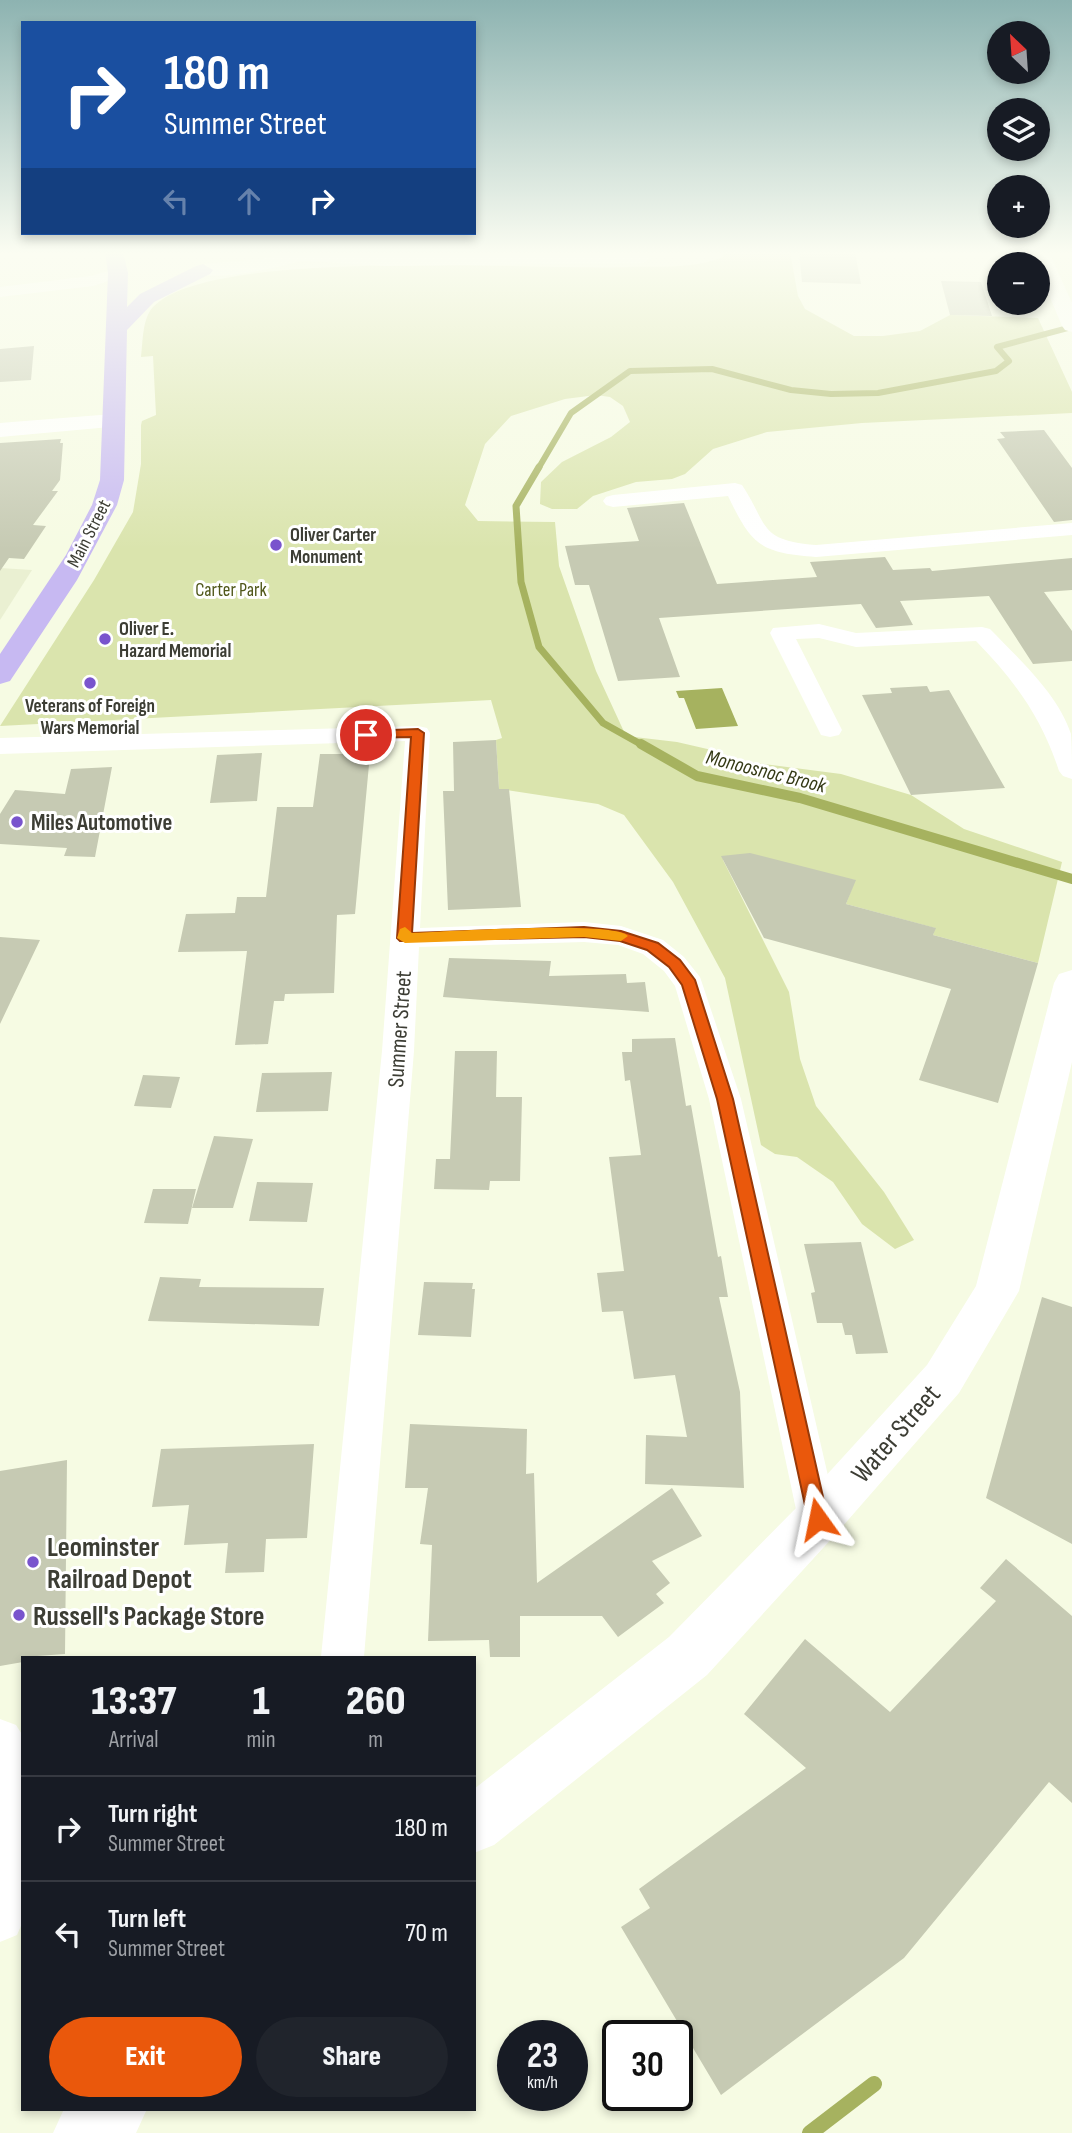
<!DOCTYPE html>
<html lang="en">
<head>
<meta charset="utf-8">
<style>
	:root { --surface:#171b24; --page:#20242c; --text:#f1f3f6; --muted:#9ea1a6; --line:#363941; --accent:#ea580c }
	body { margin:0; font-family:"Sofia Sans Condensed",sans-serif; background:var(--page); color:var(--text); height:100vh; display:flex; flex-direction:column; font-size:26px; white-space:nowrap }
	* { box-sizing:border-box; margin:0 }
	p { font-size:23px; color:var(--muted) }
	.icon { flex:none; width:38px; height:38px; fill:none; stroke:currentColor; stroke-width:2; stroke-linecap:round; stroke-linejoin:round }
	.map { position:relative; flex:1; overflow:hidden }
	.side { position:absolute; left:21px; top:1656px; width:455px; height:455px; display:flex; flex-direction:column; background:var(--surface); border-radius:0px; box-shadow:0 4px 10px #0003 }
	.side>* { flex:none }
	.guide { position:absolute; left:21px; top:21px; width:455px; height:214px; border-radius:0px; box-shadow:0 4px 10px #0003; background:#1a4fa0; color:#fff; overflow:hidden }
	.needle { width:46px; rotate:335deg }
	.buttons { position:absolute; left:987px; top:21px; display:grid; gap:14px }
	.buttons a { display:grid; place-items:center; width:63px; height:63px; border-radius:50%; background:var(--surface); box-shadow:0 4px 10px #0003; font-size:35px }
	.speed { position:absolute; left:497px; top:2020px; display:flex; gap:14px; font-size:35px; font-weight:700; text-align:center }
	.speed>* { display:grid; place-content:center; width:91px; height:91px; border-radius:50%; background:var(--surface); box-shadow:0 4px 10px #0003; line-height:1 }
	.speed small { font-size:18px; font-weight:400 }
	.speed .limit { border:4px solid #111; border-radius:10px; background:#fff; color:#111 }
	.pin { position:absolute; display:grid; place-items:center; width:60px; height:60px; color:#fff; margin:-30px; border:4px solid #fff; border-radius:50%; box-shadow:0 2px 7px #0007 }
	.me { position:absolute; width:77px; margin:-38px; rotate:348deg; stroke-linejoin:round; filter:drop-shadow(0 0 5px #0008) }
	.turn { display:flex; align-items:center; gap:24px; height:147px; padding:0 28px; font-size:32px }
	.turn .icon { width:91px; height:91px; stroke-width:2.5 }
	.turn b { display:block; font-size:49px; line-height:60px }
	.lanes { display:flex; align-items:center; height:66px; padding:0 28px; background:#0003; justify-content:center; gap:35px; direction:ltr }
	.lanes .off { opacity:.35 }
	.eta { display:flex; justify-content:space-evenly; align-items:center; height:119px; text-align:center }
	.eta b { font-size:42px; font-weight:800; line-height:49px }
	.cta { display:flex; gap:14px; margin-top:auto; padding:14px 28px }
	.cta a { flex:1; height:80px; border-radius:42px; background:var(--accent); color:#fff; font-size:28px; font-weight:800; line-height:80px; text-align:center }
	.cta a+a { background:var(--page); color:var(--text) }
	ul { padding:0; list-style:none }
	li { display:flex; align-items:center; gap:21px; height:105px; padding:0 28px; border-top:2px solid var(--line) }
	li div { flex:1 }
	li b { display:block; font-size:26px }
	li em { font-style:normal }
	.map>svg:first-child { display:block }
	.built { fill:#eaf0d2 }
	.green { fill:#dae4ad }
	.water { fill:#a6b25f }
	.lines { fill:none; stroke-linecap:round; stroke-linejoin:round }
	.stream-far3 { stroke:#a6b25f; stroke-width:6 }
	.stream-far2 { stroke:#a6b25f; stroke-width:7 }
	.stream-far1 { stroke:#a6b25f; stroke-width:10 }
	.stream { stroke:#a6b25f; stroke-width:16 }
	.building { fill:#c6cab3 }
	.street { fill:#fff; fill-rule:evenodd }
	.secondary { fill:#fff; fill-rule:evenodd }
	.primary { fill:#c7b9f2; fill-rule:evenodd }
	.route { fill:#ea580c; stroke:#983908; stroke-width:2 }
	.slow { fill:#f59e0b }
	.poi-dot { fill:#7954cd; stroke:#fff; stroke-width:2.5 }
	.labels { text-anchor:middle; stroke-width:6; stroke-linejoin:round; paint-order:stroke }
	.far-street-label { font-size:19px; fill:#3c3d34; stroke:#fff }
	.far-poi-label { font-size:19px; font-weight:bold; fill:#3c3d34; stroke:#fff; text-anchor:start }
	.far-park-label { font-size:19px; fill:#50571a; stroke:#fff }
	.far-water-label { font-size:21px; font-style:italic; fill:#343915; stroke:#fff }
	.poi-label { font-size:23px; font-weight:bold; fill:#3c3d34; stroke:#fff; text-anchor:start }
	.street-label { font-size:23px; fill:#3c3d34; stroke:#fff }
	.near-street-label { font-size:28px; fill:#3c3d34; stroke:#fff }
	.near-poi-label { font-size:28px; font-weight:bold; fill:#3c3d34; stroke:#fff; text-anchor:start }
</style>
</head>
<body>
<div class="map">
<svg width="1072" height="2133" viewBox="0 0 1072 2133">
	<rect width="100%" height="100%" fill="#f6fbe3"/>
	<!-- built -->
	<path class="built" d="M0 568 32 570 0 620Z"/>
	<!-- green -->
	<path class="green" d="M723 252H790L798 296 805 309 854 336H883L920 331 950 315 1038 318 1072 392V413L862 423 767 432 713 449 685 474 672 479 636 482 593 496 577 509H552L540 504 541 482 562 462 611 437 630 422 623 406 610 397 596 395 565 399 511 416 485 444 465 505 478 521 555 522 559 566 596 671 626 736 677 742 716 751 740 761 841 774 911 795 964 829 1062 862 1038 963 933 935 935 928 846 904 855 880 723 860 789 992 800 1059 816 1106 884 1192 914 1240 895 1249 862 1224 833 1182 797 1157 775 1154 761 1145 725 978 673 882 624 815 598 804 499 789 496 740 502 738 491 700 0 726 94 580 133 512 141 464V425L142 421 156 415 153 356 141 357C143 342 142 319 153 307 211 246 536 271 628 267 659 266 694 269 723 257Z"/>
	<!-- water -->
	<path class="water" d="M722 688 738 726 696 729 684 698H679L676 691Z"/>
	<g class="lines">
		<!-- stream-far3 -->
		<path class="stream-far3" d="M538 469 571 413 630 371 712 369 791 390 831 394 878 393 996 371 1009 361 997 347 1072 327"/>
		<!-- stream-far2 -->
		<path class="stream-far2" d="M539 467 516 506 521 582 539 647 603 723 644 746"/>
		<!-- stream-far1 -->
		<path class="stream-far1" d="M641 744 697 776 800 798 1072 879"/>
		<!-- stream -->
		<path class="stream" d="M810 2133 874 2084"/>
	</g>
	<!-- building -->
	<path class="building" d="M799 252H855L861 284 802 282Z
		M941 281 981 282 992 316 950 315Z
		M34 346 31 380 0 382V349Z
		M1044 430 1072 468V520L1054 522 997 439 1005 438 1000 432Z
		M61 439 60 443H63L60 480 52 491H58L33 525 46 526 24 559 9 558 0 571V443Z
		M684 503 717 584 817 577 810 562 885 557 893 570 930 568 932 571 1072 558V590L1044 592 1072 631V661L1033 664 989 596 900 601 913 625 876 628 861 604 659 618 680 677 618 681 589 585H575L565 546 639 541 627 508Z
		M927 686 930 692 949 690 1005 788 911 795 862 695 892 693 890 688Z
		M496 740 499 789H509L521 907 448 910 443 791H454L453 742Z
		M262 753 257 801 210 803 217 755Z
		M320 754H370L355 914 337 915 334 993 285 994 284 1001H274L268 1044 235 1045 247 951 178 952 186 914 235 913 237 897H266L277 807H313Z
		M112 767 95 857 64 856 67 848 0 844V814L15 790 65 794 71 769Z
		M750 853 856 880 846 904 936 928 933 935 1038 963 998 1103 919 1080 951 989 764 938 721 856Z
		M0 937 40 940 0 1024Z
		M449 958 551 961 549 976 626 974 627 983 645 982 649 1012 443 997Z
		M675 1038 686 1106 691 1105 718 1257 721 1256 728 1297H719L740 1392 744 1488 645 1484 646 1435 687 1437 675 1375 634 1379 623 1311 602 1312 597 1273 624 1271 609 1157 641 1155 630 1080 625 1081 622 1052H632V1039Z
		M455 1051H497L496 1097H522L520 1181H490L489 1190 434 1189 436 1159H450Z
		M332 1072 328 1111 256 1112 262 1073Z
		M143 1075 180 1077 171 1108 134 1106Z
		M214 1136 253 1139 233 1208H192Z
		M257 1182 313 1183 307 1222 249 1221Z
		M153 1189H196L188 1224 144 1223Z
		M861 1242 888 1353 856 1354 852 1335H845L842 1323H817L811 1293 815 1292 804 1244Z
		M160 1277 201 1279 199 1287 324 1288 319 1326 148 1321Z
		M424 1282 473 1283 472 1289H475L471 1337 418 1335Z
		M1042 1297 1072 1307V1544L986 1498Z
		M410 1424 527 1429 526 1474 534 1473 537 1583 672 1488 702 1536 652 1561 670 1583 656 1594 664 1603 618 1637 602 1616H520V1657H490L489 1640 428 1641 432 1545 420 1544 428 1488H405Z
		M314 1444 307 1538 266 1539 264 1572 225 1573 228 1543 184 1545 189 1505 152 1507 161 1449Z
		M67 1460 65 1654 23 1657V1662L0 1666V1471Z
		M1006 1559 1072 1616V1803L1049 1782 904 1958 721 2095 621 1927 650 1908 639 1889 806 1768 744 1714 805 1639 890 1712 996 1601 980 1588Z"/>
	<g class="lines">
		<!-- street -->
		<path class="street" d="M298 252 385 256 643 253 651 258 643 263 385 266 293 260 290 257 293 254Z
			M118 268 124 270 126 273 124 276 93 286 0 297V287L91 276Z
			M735 483 742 485C769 526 758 540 816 545L1072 523V535L816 557C761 553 752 546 728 496L613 507 606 505 603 501 606 497 613 495Z
			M819 624 856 633 982 627 990 629C1019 659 1058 694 1071 734 1072 747 1072 765 1072 779L1063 776 1059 771C1042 718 1015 681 976 641L856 647 819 638 796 639 842 730 839 735 830 737 821 735 770 633 773 628Z
			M418 726 427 728 430 733 420 928 584 922 621 926 663 940 684 957 700 977 741 1099 838 1519 832 1532 818 1538 804 1532 798 1519 709 1099 675 986 664 971 643 954 618 945 584 942 419 947 414 1051 364 1657H321L382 1051 405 741 0 754V738Z
			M0 1719 16 1725 23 1736V1921L17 1935 0 1942Z"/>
		<!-- secondary -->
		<path class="secondary" d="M292 252H322L320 256C298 262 208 287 193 270L203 264 262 259Z
			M1031 252H1049L1072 303V332L1065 330 1062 326Z
			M113 414 121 416 124 421 121 426 0 437V423Z
			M1072 970V1062L1019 1291 959 1393 835 1535 707 1675 494 1845 474 1853V1789L669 1637 801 1503 927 1365 976 1286 1054 983 1059 974Z
			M64 2109H147L136 2133H53Z"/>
		<!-- primary -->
		<path class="primary" d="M105 252H123L128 273 127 307 140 294 196 266 203 264 213 270 210 274 154 302 127 330 124 480 117 505 77 580 10 681 0 684V654L66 555 92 505 100 480 108 273Z"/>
	</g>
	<!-- sky -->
	<linearGradient id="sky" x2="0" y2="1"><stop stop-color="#8db3b1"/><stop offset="0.46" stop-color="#fbfdf2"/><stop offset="1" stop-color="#fbfdf2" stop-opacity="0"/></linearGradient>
	<rect width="1072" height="550" fill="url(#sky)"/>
	<!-- route -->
	<path class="route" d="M418 729 424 733 412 933 584 927 621 931 658 943 680 960 695 980 733 1099 828 1519 825 1526 818 1529 811 1526 808 1519 717 1099 682 985 669 967 647 950 620 941 584 937 400 941 397 938 411 737 366 738 359 735 366 731Z"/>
	<!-- slow -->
	<path class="slow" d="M405 927 412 933C444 932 614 920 628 936L621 941 584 937 405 943 397 938 400 929Z"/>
	<!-- markers -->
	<g class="poi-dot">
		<circle cx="276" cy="545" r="7"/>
		<circle cx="105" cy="639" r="7"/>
		<circle cx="90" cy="683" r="7"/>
		<circle cx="17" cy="822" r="7"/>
		<circle cx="33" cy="1562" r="7"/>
		<circle cx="19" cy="1615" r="7"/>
	</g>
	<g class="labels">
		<!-- far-street labels -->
		<g class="far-street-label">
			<text transform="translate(88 533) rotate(-63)" y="7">Main Street</text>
		</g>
		<!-- far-poi labels -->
		<g class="far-poi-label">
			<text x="290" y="541">Oliver Carter<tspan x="290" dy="22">Monument</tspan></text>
			<text x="119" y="635">Oliver E.<tspan x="119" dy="22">Hazard Memorial</tspan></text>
			<text x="90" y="712" text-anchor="middle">Veterans of Foreign<tspan x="90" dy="22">Wars Memorial</tspan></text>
		</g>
		<!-- far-park labels -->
		<g class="far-park-label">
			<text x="231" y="596">Carter Park</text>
		</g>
		<!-- far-water labels -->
		<g class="far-water-label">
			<text transform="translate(766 771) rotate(14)" y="7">Monoosnoc Brook</text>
		</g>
		<!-- poi labels -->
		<g class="poi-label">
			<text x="31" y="830">Miles Automotive</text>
		</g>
		<!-- street labels -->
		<g class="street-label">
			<text transform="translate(399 1029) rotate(-86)" y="8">Summer Street</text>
		</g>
		<!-- near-street labels -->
		<g class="near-street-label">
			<text transform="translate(895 1433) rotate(-49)" y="10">Water Street</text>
		</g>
		<!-- near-poi labels -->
		<g class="near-poi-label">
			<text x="47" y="1556">Leominster<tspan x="47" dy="32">Railroad Depot</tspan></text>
			<text x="33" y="1625">Russell's Package Store</text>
		</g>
	</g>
</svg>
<div class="buttons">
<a><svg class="needle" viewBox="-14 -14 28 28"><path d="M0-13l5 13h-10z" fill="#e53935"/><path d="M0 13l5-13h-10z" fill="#9ea1a6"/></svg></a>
<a><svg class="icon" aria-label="layers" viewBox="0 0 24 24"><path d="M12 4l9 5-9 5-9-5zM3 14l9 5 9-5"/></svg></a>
<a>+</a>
<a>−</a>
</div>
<div class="speed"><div>23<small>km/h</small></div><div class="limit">30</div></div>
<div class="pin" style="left:366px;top:735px;background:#d93025"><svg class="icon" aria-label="arrive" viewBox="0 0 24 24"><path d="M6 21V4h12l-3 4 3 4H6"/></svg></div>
<svg class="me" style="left:818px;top:1519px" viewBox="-20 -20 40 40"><path d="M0-17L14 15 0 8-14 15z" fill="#ea580c" stroke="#fff" stroke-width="4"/></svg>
<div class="guide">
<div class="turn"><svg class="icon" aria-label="right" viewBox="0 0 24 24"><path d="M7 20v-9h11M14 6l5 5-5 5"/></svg><div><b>180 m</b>Summer Street</div></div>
<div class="lanes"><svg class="icon off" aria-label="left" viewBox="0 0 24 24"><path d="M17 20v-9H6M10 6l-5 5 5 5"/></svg><svg class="icon off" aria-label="ahead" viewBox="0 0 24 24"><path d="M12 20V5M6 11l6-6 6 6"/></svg><svg class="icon" aria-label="right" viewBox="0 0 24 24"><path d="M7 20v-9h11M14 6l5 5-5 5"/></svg></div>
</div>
<section class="side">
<div class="eta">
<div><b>13:37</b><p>Arrival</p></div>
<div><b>1</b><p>min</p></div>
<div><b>260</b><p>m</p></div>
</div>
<ul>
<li><svg class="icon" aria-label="right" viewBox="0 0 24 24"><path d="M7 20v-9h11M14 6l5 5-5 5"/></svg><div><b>Turn right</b><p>Summer Street</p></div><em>180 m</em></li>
<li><svg class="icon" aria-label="left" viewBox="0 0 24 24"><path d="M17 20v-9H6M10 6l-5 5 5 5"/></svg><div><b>Turn left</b><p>Summer Street</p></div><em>70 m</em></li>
</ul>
<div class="cta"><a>Exit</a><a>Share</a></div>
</section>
</div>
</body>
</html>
